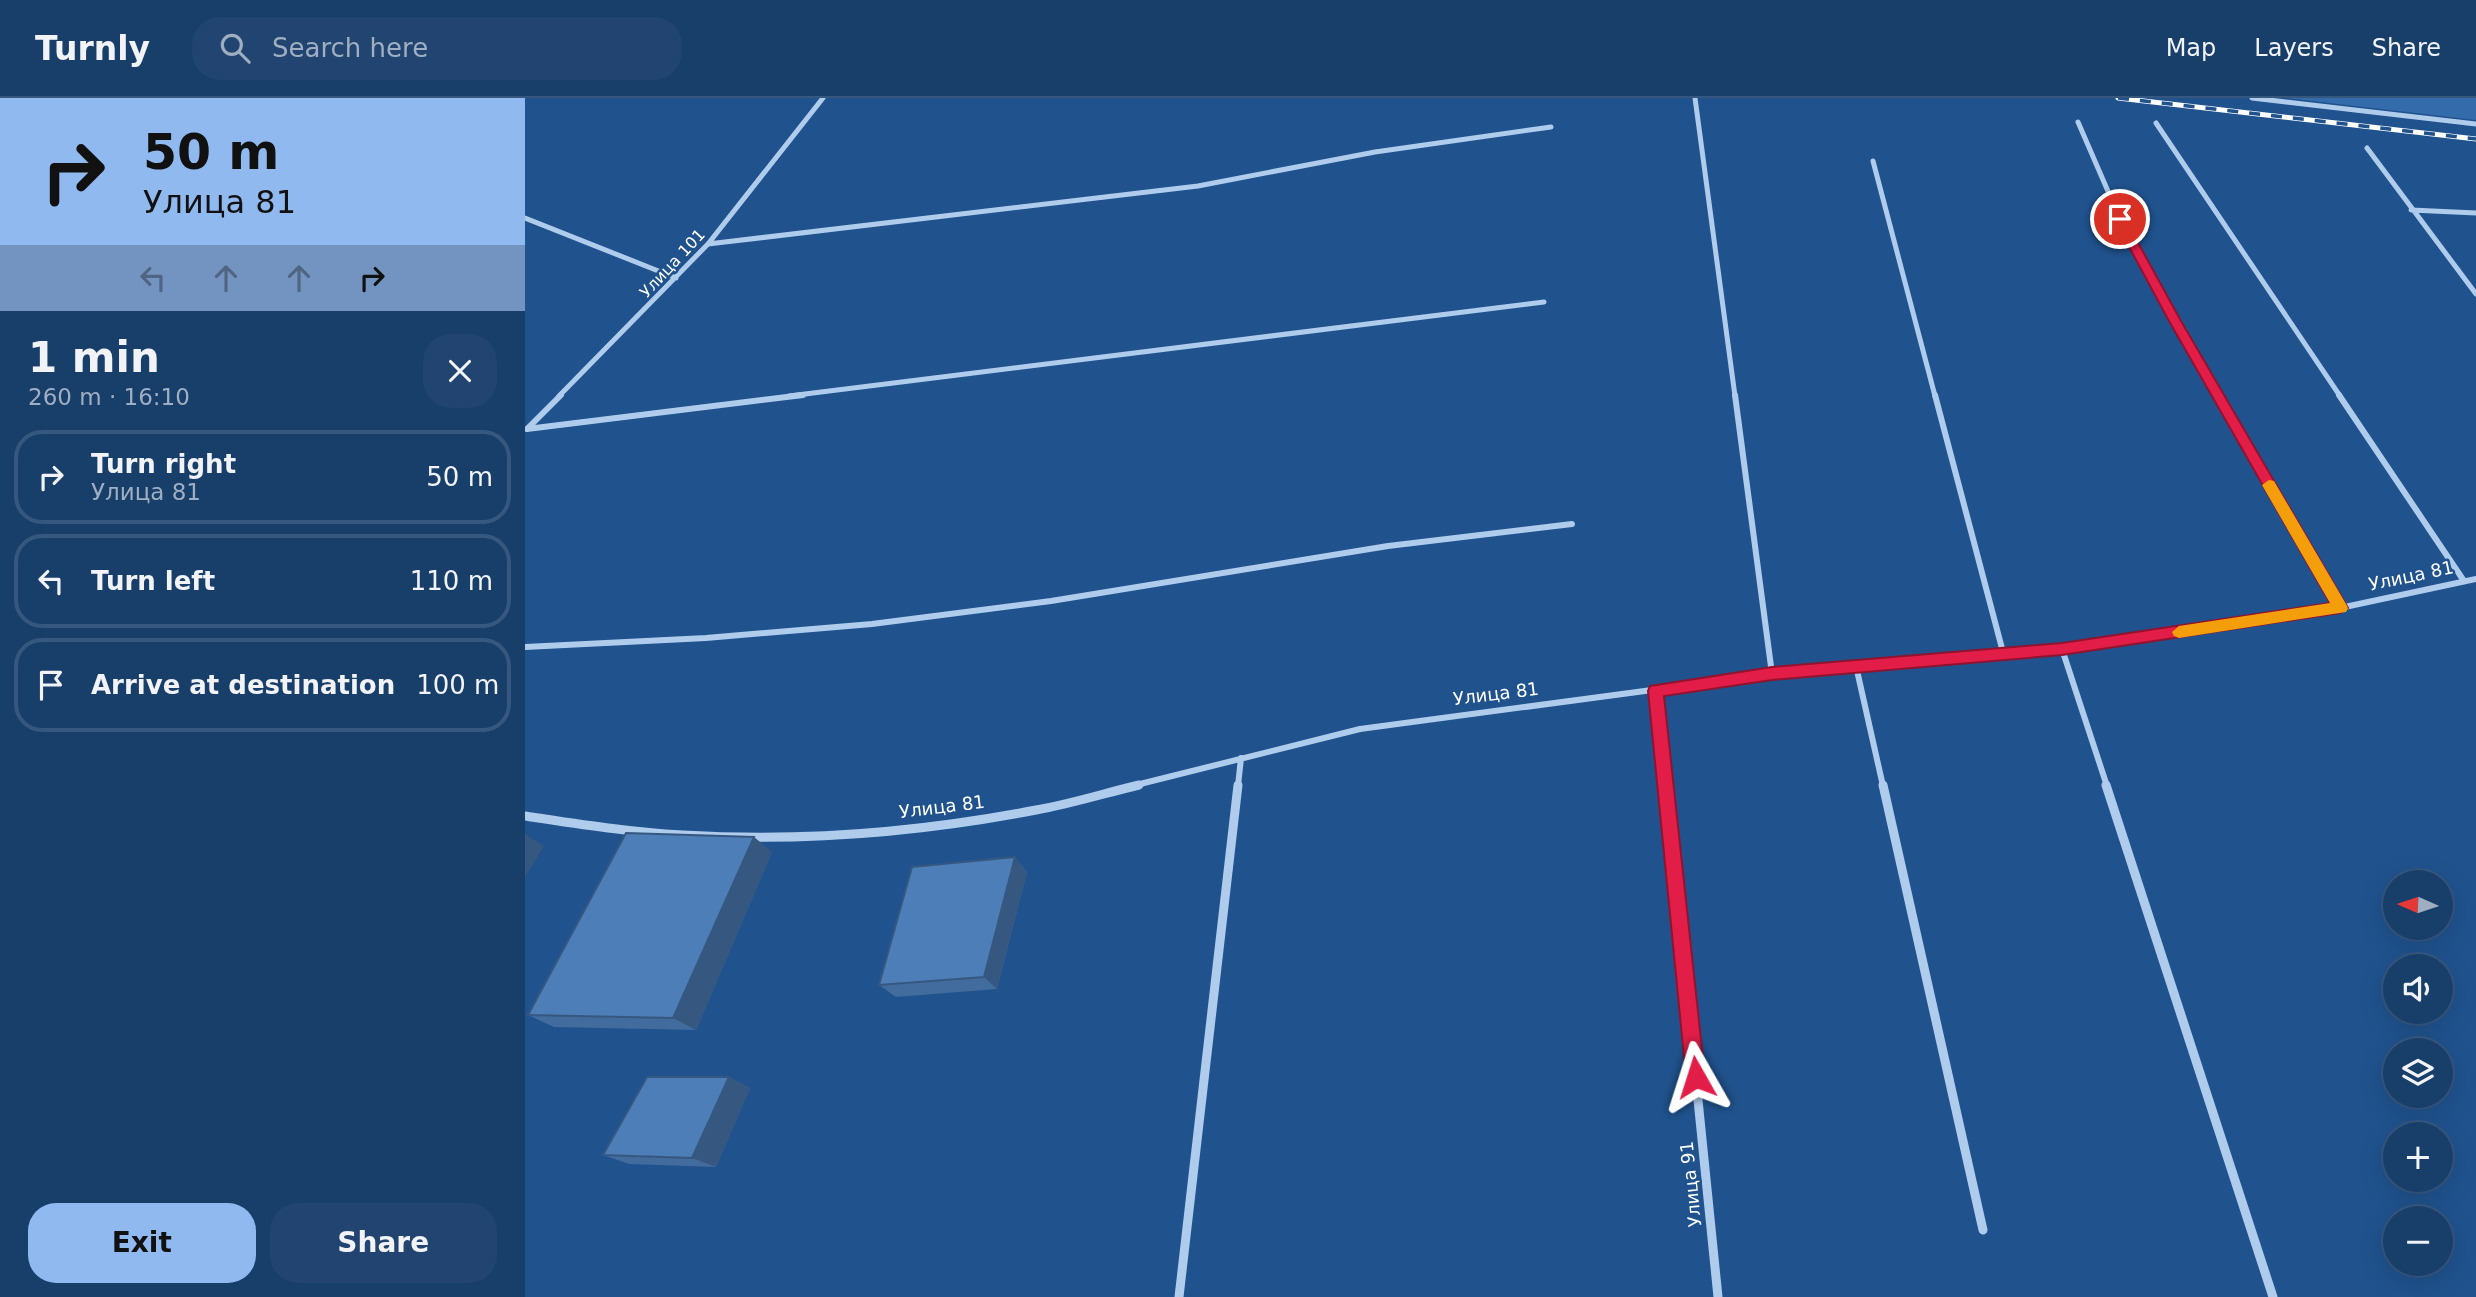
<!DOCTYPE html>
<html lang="en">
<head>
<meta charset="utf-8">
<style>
	:root { --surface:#183e6a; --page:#214570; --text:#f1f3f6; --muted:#9faec1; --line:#36577e; --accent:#90b9f0 }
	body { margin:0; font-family:"DejaVu Sans",sans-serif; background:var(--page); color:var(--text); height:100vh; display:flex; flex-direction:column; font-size:26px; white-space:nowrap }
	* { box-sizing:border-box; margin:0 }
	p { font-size:23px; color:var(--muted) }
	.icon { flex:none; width:38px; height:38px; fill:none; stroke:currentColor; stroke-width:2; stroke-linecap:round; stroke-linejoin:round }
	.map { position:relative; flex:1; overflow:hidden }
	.side { display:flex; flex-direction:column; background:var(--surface); width:525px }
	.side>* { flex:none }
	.hud { background:#90b9f0; color:#111; overflow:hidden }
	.needle { width:46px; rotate:273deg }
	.buttons { position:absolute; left:1858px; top:772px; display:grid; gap:14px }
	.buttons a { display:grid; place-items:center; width:70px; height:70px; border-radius:50%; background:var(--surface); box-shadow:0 7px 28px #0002,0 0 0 2px var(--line); font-size:35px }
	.pin { position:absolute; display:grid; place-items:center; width:60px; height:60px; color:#fff; margin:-30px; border:4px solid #fff; border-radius:50%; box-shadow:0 2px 7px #0007 }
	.me { position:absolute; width:77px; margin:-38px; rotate:354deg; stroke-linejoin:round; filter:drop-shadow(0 0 5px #0008) }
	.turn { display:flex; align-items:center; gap:24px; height:147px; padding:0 28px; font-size:32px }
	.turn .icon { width:91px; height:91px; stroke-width:2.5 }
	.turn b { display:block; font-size:49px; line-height:60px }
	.lanes { display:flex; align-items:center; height:66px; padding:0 28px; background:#0003; justify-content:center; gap:35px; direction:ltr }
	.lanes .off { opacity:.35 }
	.round { display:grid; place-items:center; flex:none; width:74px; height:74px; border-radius:28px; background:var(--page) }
	.headline { display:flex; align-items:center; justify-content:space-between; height:119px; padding:0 28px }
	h1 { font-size:42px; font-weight:600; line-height:52px }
	.cta { display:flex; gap:14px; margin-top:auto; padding:14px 28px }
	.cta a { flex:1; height:80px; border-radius:28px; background:var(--accent); color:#111; font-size:28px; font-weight:600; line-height:80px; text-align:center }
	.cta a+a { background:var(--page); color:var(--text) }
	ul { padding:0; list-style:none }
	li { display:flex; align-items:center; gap:21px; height:94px; margin:0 14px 10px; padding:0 14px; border:4px solid var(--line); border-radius:28px }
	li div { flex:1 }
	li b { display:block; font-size:26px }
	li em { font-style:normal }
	header { display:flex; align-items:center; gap:42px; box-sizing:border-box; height:98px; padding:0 35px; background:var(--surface); border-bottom:2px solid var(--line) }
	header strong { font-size:33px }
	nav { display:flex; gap:38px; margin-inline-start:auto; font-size:24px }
	.search { width:490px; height:63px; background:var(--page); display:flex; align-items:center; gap:18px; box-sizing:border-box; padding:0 24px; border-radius:28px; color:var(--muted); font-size:26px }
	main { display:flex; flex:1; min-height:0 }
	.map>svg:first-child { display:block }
	.green { fill:#346cab }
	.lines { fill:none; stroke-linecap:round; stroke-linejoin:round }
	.street-far2 { stroke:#afccec; stroke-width:5 }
	.street-far1 { stroke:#afccec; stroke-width:6 }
	.street { stroke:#afccec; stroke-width:9 }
	.rail-casing { stroke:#fff; stroke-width:5 }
	.rail { stroke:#20528d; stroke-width:3.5; stroke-dasharray:11; stroke-linecap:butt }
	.wall { fill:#426c9d }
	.shaded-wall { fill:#365880 }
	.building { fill:#4d7eb7; stroke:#365880; stroke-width:2 }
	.route { fill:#e11d48; stroke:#92132f; stroke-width:2 }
	.slow { fill:#f59e0b }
	.labels { text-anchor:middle; stroke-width:5; stroke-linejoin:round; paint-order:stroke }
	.far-street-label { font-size:16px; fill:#fff; stroke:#20528d }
	.street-label { font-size:18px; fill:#fff; stroke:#20528d }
</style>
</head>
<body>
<header>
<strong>Turnly</strong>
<div class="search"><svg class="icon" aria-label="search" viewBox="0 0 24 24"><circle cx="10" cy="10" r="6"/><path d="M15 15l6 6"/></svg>Search here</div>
<nav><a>Map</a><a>Layers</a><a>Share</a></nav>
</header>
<main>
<section class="side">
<div class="hud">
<div class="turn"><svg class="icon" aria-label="right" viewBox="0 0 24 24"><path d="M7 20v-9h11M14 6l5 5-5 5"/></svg><div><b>50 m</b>Улица 81</div></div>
<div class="lanes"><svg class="icon off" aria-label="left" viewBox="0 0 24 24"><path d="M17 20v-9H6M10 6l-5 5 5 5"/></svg><svg class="icon off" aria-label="ahead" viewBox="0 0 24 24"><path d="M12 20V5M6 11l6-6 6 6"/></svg><svg class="icon off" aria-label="ahead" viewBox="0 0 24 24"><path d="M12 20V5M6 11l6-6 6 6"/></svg><svg class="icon" aria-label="right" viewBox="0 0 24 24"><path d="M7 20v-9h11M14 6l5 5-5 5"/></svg></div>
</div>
<div class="headline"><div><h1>1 min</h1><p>260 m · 16:10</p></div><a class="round"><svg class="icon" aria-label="close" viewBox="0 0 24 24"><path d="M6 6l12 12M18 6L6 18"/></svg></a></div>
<ul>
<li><svg class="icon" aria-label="right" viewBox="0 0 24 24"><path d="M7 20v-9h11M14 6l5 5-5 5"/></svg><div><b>Turn right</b><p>Улица 81</p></div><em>50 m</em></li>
<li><svg class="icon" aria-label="left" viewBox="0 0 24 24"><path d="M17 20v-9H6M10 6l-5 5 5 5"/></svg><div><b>Turn left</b></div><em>110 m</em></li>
<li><svg class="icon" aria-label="arrive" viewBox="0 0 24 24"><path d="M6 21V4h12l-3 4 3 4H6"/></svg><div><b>Arrive at destination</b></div><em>100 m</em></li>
</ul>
<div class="cta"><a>Exit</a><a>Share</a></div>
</section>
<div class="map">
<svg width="1951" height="1199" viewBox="0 0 1951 1199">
	<rect width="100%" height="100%" fill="#20528d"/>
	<!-- green -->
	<path class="green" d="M1759 0H1951V22L1760 0Z"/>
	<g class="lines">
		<!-- street-far2 -->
		<path class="street-far2" d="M1170 0 1210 298
			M1727 0 1951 26
			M1553 24 1595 121 1693 298
			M1631 25 1815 298
			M1842 50 1951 196
			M1348 63 1410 298
			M1886 112 1951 115
			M0 120 151 180
			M183 146 673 88 850 54 1026 29
			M34 298 183 146 298 0
			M264 298 1019 204"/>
		<!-- street-far1 -->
		<path class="street-far1" d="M1210 297 1247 576
			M1410 297 1479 558
			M1692 297 1815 510
			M1814 297 1939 483
			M3 330 36 297
			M2 331 278 297
			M0 549 181 540 347 526 526 503 863 448 1047 426
			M1537 551 1582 688
			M1331 568 1358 688
			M1131 593 1141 688
			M607 688 835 631 1247 576 1537 551 1815 510 1951 481
			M713 688 716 660"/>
		<!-- street -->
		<path class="street" d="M1141 687 1193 1199
			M1358 687 1458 1132
			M1581 687 1748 1199
			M0 718C53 726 105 734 158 737 274 744 397 734 511 712 546 706 580 695 614 687
			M654 1199 713 687"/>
		<defs>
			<path id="rail" d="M1593 0 1951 41"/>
		</defs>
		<!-- rail casing -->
		<use href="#rail" class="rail-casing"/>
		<!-- rail -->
		<use href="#rail" class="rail"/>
	</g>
	<!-- wall -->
	<path class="wall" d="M247 754 171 932 29 929 3 917Z
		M490 759 502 774 472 891 371 899 354 887Z
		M204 979 225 990 191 1069 104 1066 78 1057Z"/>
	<!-- shaded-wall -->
	<path class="shaded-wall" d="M0 736 19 748 0 779Z
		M229 739 247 754 171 932 148 920Z
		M490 759 502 774 472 891 459 879Z
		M204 979 225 990 191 1069 167 1060Z"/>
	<!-- building -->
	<path class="building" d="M101 735 229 739 148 920 3 917Z
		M490 759 459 879 354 887 387 769Z
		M122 979H204L167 1060 78 1057Z"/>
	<!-- route -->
	<path class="route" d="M1595 117 1600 121 1656 223 1823 510 1815 515 1537 557 1247 582 1139 598 1180 979 1178 986 1171 989 1164 986 1161 979 1123 593 1125 588 1247 569 1537 545 1805 505 1644 223 1589 121Z"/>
	<!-- slow -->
	<path class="slow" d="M1744 382 1749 383 1821 506 1823 510 1821 514 1654 540 1649 538 1647 534 1654 528 1805 505 1737 387Z"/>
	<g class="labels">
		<!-- far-street labels -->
		<g class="far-street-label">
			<text transform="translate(147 165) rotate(-47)" y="6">Улица 101</text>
		</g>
		<!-- street labels -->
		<g class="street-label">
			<text transform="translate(1886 478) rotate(-12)" y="6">Улица 81</text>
			<text transform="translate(971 596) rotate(-7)" y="6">Улица 81</text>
			<text transform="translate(417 709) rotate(-7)" y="6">Улица 81</text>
			<text transform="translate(1166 1086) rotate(-96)" y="6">Улица 91</text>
		</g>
	</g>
</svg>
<div class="buttons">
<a><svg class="needle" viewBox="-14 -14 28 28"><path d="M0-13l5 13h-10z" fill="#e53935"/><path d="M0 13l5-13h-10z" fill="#9faec1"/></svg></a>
<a><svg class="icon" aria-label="sound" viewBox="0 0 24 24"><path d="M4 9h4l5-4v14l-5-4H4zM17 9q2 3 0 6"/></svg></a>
<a><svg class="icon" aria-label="layers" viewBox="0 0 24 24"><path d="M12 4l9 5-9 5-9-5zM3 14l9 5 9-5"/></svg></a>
<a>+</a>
<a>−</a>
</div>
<div class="pin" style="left:1595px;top:121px;background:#d93025"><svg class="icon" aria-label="arrive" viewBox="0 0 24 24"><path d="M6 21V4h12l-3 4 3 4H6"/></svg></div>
<svg class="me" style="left:1171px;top:979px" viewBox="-20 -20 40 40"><path d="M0-17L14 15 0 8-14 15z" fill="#e11d48" stroke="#fff" stroke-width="4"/></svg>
</div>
</main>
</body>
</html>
